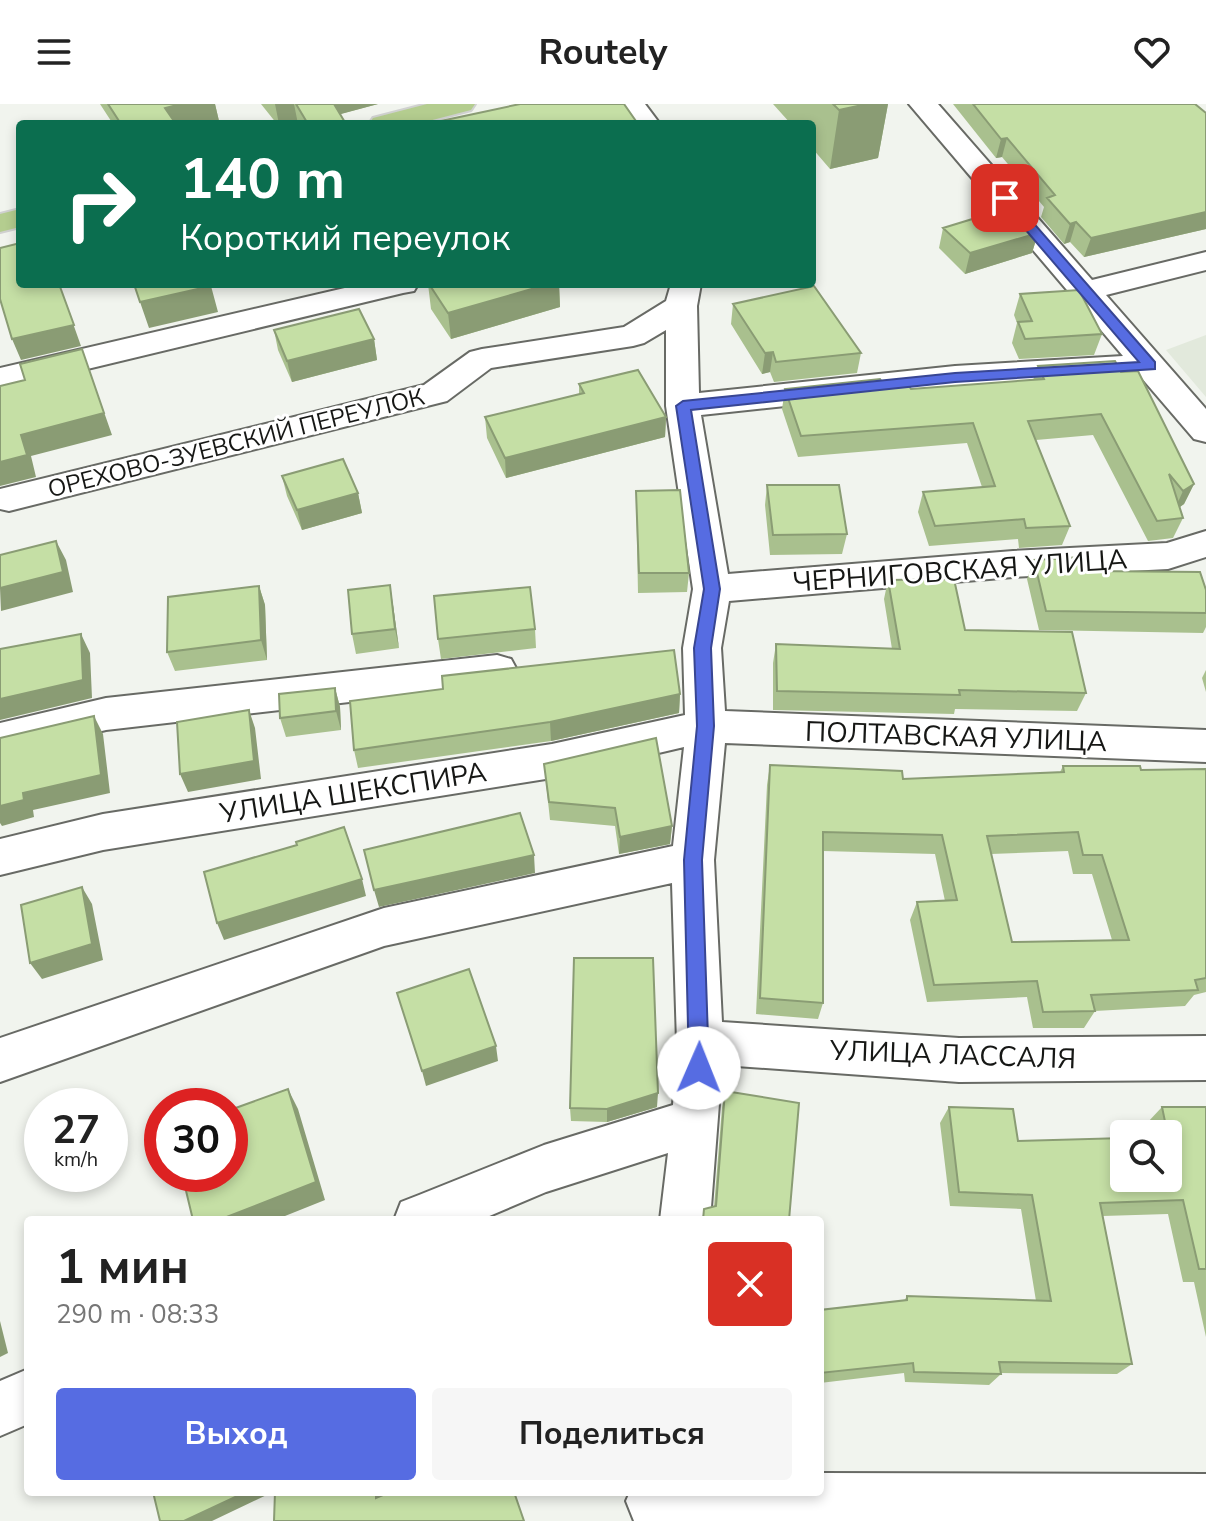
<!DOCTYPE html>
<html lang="ru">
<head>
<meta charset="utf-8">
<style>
	:root { --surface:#fff; --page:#f6f6f6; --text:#222; --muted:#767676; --accent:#566ce2 }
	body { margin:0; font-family:"Nunito Sans",sans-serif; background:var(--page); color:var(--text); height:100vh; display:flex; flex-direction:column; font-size:30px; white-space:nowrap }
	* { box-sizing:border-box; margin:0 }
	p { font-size:26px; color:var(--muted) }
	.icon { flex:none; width:44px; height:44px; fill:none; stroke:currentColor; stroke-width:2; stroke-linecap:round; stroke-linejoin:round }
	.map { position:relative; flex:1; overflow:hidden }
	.details { position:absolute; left:24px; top:1112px; width:800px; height:280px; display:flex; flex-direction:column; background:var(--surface); border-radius:8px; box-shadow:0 4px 12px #0003 }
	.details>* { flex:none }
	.top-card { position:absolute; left:16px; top:16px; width:800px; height:168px; border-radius:8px; box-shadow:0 4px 12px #0003; background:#0b6e4f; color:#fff; overflow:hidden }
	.tools { position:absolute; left:1110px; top:1016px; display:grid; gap:16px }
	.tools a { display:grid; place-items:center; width:72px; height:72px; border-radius:8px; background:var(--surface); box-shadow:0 4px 12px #0003; font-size:40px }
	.speed { position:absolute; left:24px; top:984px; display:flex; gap:16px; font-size:40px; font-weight:700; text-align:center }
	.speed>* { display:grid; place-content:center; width:104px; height:104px; border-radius:50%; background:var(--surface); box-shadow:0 4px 12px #0003; line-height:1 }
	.speed small { font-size:20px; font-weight:400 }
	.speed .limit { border:12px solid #d22; background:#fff; color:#111 }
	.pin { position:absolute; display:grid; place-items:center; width:68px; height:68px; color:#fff; margin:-34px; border-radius:16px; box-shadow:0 4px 12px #0006 }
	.me { position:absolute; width:88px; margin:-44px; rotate:1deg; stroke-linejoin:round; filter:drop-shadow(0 0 6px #0008) }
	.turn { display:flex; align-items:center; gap:28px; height:168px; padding:0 32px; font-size:36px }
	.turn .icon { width:104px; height:104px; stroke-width:2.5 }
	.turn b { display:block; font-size:56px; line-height:68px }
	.round { display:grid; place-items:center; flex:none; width:84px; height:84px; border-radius:8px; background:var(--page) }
	.head { display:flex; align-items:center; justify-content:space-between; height:136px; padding:0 32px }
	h1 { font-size:48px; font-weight:700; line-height:60px }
	.button { display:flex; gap:16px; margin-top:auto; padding:16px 32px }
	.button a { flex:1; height:92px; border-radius:8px; background:var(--accent); color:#fff; font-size:32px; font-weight:700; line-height:92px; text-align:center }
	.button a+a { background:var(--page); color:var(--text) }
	header { display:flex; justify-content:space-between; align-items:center; height:104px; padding:0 32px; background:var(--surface); font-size:36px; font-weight:700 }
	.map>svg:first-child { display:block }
	.built { fill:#e2e9dc }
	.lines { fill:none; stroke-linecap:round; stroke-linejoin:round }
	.minor-casing { stroke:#686a65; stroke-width:4 }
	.major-casing { stroke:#d0d1d0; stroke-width:4 }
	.minor { fill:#fff; fill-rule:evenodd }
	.major { fill:#b4cd8f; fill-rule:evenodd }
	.wall { fill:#a9c08e; fill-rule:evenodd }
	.shaded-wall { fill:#8a9c74 }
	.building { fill:#c5dfa5; stroke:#8a9c74; stroke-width:2; fill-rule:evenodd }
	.route { fill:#566ce2; stroke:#384693; stroke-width:2 }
	.labels { text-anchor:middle; stroke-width:6; stroke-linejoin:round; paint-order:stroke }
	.far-street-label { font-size:24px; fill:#161715; stroke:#fff }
	.street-label { font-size:28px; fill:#161715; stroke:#fff }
</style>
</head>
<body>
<header><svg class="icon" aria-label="menu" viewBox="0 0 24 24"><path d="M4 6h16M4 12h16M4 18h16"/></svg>Routely<svg class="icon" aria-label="heart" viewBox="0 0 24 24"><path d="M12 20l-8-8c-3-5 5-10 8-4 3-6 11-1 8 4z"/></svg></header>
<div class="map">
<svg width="1206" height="1417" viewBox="0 0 1206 1417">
	<rect width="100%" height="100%" fill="#f1f4ee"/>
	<!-- built -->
	<path class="built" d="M1206 231V293L1166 246Z"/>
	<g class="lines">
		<defs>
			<path id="minor" d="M617 0H645L660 20H632Z
				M909 0H938L1092 176 1206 148V166L1106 191 1206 305V338L1194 335 1140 272 955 284 701 311 728 470 1013 447 1167 439 1206 427V453L1168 465 1013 473 729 497 721 544 725 607 1206 626V658L725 639 714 756 722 918 959 934 1206 932V976L959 978 722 961 710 1116H660L668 1049 546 1088 480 1116H394L401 1098 419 1091 544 1041 673 1001 677 938 672 779 384 842 0 978V934L384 804 673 742 684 643 552 674 103 746 0 771V735L103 710 552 640 685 611 683 544 693 485 666 302V226L644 239 633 242 491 264 447 297 9 407 0 405V385L424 281 470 248 482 245 624 223 666 197 671 180H701L697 202 699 289 955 262 1123 252Z
				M362 180H418L414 187 403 189 0 286V264Z
				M497 551 511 555 517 566 511 577 497 581 106 626 0 651V619L106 594Z
				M28 1265V1320L0 1332V1277Z
				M820 1369 1206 1370V1417H634L626 1397 630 1388H820Z"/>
			<path id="major" d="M427 0H475L471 6 417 20H369L373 14Z
				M20 105V123L0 128V110Z"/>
		</defs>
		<!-- minor casing -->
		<use href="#minor" class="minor-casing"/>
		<!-- major casing -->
		<use href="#major" class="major-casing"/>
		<!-- minor -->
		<use href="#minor" class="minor"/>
		<!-- major -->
		<use href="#major" class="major"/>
	</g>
	<!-- wall -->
	<path class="wall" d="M100 0H215L219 17 208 20H113Z
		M261 0H378L340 10 346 20H277Z
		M773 0H888L878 54 830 65 812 44V20H791Z
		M953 0H1195L1206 9V125L1084 153 1070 138 1064 140 1041 113 1044 103 1002 53 996 54Z
		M943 124 1038 129 1032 149 965 170 939 144Z
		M428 180H559L560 203 451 235 431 205Z
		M1020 190 1102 230 1094 251 1019 255 1012 239 1017 219 1014 211Z
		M733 200 861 249 857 269 774 278 770 268 762 270 731 220Z
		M274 226 374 235 377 256 292 278 278 246Z
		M1038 262 1121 268 1194 380 1184 400 1180 403 1183 414 1173 434 1148 437 1093 331 1036 336 1070 422 1062 441 1019 444 1018 435 929 442 918 408 923 388 982 383 967 339 798 353 782 305 785 285 886 284 911 285 1033 276Z
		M579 280 666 313 665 333 506 374 487 334 485 313 579 290Z
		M282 372 358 389 362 409 302 426 287 392Z
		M767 381 847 430 842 450 770 451 765 401Z
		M636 387 689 469 687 488 638 489Z
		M1034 456 1088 467 1206 486V523L1203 529 1039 526 1027 475Z
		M888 476 965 526 1086 589 1077 607 955 605 954 610 773 606V559L776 540 892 545 884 495Z
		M259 482 265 501 267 556 175 567 167 548Z
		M393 501 399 544 356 550 352 530Z
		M535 525 536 544 441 555 438 535Z
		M1206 566V588L1202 574Z
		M335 584 340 603 341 626 286 633 280 614Z
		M443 585 680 590 679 609 551 637 358 664 354 646Z
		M544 660 672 722 670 740 619 750 615 722 550 716Z
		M770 661 903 675 1060 668 1063 662 1141 666 1206 665V888L1194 891 1185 902 1095 907 1084 924H1033L1027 893 927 898 910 816 917 798 945 797 935 750 823 747V899L818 915 756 910 767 681ZM1068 747 1073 770H1092L1112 836 1012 838 991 750Z
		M725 987 789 1116H702L704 1105 714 1103 722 1004Z
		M657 1003 607 1018 571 1017 570 1004Z
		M949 1003 1018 1037 1168 1074V1030H1150L1147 1019 1162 1003H1206V1233L1194 1178H1183L1168 1110 1103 1112 1132 1260 1117 1270 1000 1269 1001 1270 989 1281 905 1278 904 1269 820 1279V1206L904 1197 907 1192 1036 1197 1021 1105 950 1102 940 1019Z"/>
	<!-- shaded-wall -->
	<path class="shaded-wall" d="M181 0H215L219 17 208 20H169L165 4Z
		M275 0H294L298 20H279Z
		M328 0H378L330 13Z
		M867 0H888L878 54 830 65 839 6Z
		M1007 34 1002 53 996 54 1001 35Z
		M1206 108V125L1084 153 1091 134Z
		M1076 118 1070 138 1064 140 1070 120Z
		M1038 129 1032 149 965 170 970 149Z
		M59 180 81 242 21 256 12 235Z
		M549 180H559L560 203 451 235 448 209Z
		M211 182 218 208 149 224 140 198Z
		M374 235 377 256 292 278 287 257Z
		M82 245 112 331 31 352 36 373 0 382V358Z
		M773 248 770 268 762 270 765 249Z
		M666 313 665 333 506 374 505 354Z
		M1194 380 1184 400 1174 407 1183 387Z
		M358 389 362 409 302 426 297 406Z
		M56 437 66 456 73 488 1 507 0 484Z
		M390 481 393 501 399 544 395 525Z
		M259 482 265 501 267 556 261 536Z
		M81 530 90 549 92 594 0 616V595Z
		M335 584 340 603 341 626 336 607Z
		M680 590 679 609 551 637 550 618Z
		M249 606 255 624 261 675 188 688 180 670Z
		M94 612 103 630 110 689 33 706 34 713 2 722 0 719V702L23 689Z
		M672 722 670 740 619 750 620 733Z
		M534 751 535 769 379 803 374 786Z
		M362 775 366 792 224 836 217 819Z
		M82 783 92 800 103 856 42 875 30 859Z
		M496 942 498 957 426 982 422 967Z
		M288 985 298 1005 325 1096 275 1116H219Z
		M658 989 657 1003 607 1018V1005Z
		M0 1217 8 1249 0 1253Z
		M246 1388H273L212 1417H184Z
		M376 1388H383V1401L376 1394Z"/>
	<!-- building -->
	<path class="building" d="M108 0H181L165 4 176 20H121Z
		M296 0H334L346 20H308Z
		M520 0H624L638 20H443L441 17Z
		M833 0H867L839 6Z
		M973 0H1195L1206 9V108L1091 134 1076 118 1070 120 1047 94 1055 91 1007 34 1001 35Z
		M1015 102 1038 129 970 149 943 124Z
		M20 139V180H59L74 221 12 235 0 195V144Z
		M134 180H210L211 182 140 198Z
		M429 180H549L448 209Z
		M814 182 861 249 776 258 773 248 765 249 733 200Z
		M1079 186 1102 230 1025 235 1018 218 1032 217 1020 190Z
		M359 205 374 235 287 257 274 226Z
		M82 245 104 309 21 331 27 351 0 358V282L25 276 20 260Z
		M1115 257 1121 268 1138 267 1194 380 1183 387 1169 370 1183 414 1157 417 1101 310 1028 317 1070 422 1026 424 1024 415 935 422 923 388 995 382 973 319 801 332 785 285 880 275 886 284 909 282 911 285 1044 275 1038 262Z
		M638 266 666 313 505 354 485 313 584 289 579 280Z
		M343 355 358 389 297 406 282 372Z
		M767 381H839L847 430 773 431Z
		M680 386 689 469H639L636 387Z
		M56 437 63 468 0 484V451Z
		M1082 453 1088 467 1200 468 1206 486V509L1046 507 1034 456Z
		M954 475 965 526 1072 528 1086 589 959 586 960 591 777 587 776 540 900 545 888 476Z
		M390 481 395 525 352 530 348 486Z
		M259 482 261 536 167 548 168 493Z
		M530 483 535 525 438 535 434 492Z
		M81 530 83 576 0 595V545Z
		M674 546 680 590 550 618 354 646 350 597 443 585 442 572Z
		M335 584 336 607 280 614 279 590Z
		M249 606 254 657 180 670 177 618Z
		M94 612 101 671 23 689 24 696 0 702V634Z
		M656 634 672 722 620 733 615 704 549 698 544 660Z
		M770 661 902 667 903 675 1064 668 1063 662H1140L1141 666 1206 665V874L1195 876 1198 886 1091 891 1095 907 1043 908 1037 877 934 881 917 798 957 796 942 731 823 728V899L760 894ZM1078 728 1083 751H1102L1129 836 1012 838 987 732Z
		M520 709 534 751 374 786 364 746Z
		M344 723 362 775 217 819 204 768 297 741 296 738Z
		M82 783 92 840 30 859 21 801Z
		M574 854H653L658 989 607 1005 570 1004Z
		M469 865 496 942 422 967 397 889Z
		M288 985 316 1078 219 1116H193L182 1070H230V1006Z
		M725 987 799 999 789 1116H703L704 1105 716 1102Z
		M949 1003 1013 1005 1018 1037 1124 1034V1074H1168V1032L1162 1003H1206V1165H1199L1183 1096 1100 1099 1132 1260 999 1258 1001 1270 914 1268 913 1259 820 1269V1206L907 1196V1192L1051 1197 1032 1091 959 1088Z
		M153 1388H246L184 1417H160Z
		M275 1388H376V1394L390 1388H514L524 1417H274Z"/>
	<!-- route -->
	<path class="route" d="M1000 91H1009L1155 258V265L955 278 691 306 720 485 711 544 714 622 702 756 709 964 706 971 699 974 692 971 689 964 684 756 697 622 694 544 704 485 676 302 683 297 955 269 1139 258 1000 96Z"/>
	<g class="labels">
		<!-- far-street labels -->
		<g class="far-street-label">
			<text transform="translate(236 339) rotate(-14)" y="8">ОРЕХОВО-ЗУЕВСКИЙ ПЕРЕУЛОК</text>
		</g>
		<!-- street labels -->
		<g class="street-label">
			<text transform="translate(960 466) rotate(-4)" y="10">ЧЕРНИГОВСКАЯ УЛИЦА</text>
			<text transform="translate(956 632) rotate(2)" y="10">ПОЛТАВСКАЯ УЛИЦА</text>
			<text transform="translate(353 688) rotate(-9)" y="10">УЛИЦА ШЕКСПИРА</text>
			<text transform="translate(953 950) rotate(2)" y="10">УЛИЦА ЛАССАЛЯ</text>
		</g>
	</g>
</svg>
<div class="tools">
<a><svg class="icon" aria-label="search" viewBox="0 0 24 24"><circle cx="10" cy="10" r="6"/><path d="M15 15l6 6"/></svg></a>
</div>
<div class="speed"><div>27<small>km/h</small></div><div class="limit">30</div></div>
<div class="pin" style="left:1005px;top:94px;background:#d93025"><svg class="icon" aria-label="arrive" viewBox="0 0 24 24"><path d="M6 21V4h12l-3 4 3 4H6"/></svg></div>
<svg class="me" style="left:699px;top:964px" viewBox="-20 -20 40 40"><circle r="19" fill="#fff"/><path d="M0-13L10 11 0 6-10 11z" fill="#566ce2"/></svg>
<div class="top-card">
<div class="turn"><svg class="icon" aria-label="right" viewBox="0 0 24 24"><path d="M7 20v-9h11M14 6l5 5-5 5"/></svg><div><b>140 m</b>Короткий переулок</div></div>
</div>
<section class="details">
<div class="head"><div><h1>1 мин</h1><p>290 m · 08:33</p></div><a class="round" style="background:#d93025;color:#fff"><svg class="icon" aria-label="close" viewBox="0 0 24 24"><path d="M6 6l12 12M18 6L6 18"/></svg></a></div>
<div class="button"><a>Выход</a><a>Поделиться</a></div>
</section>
</div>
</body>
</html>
